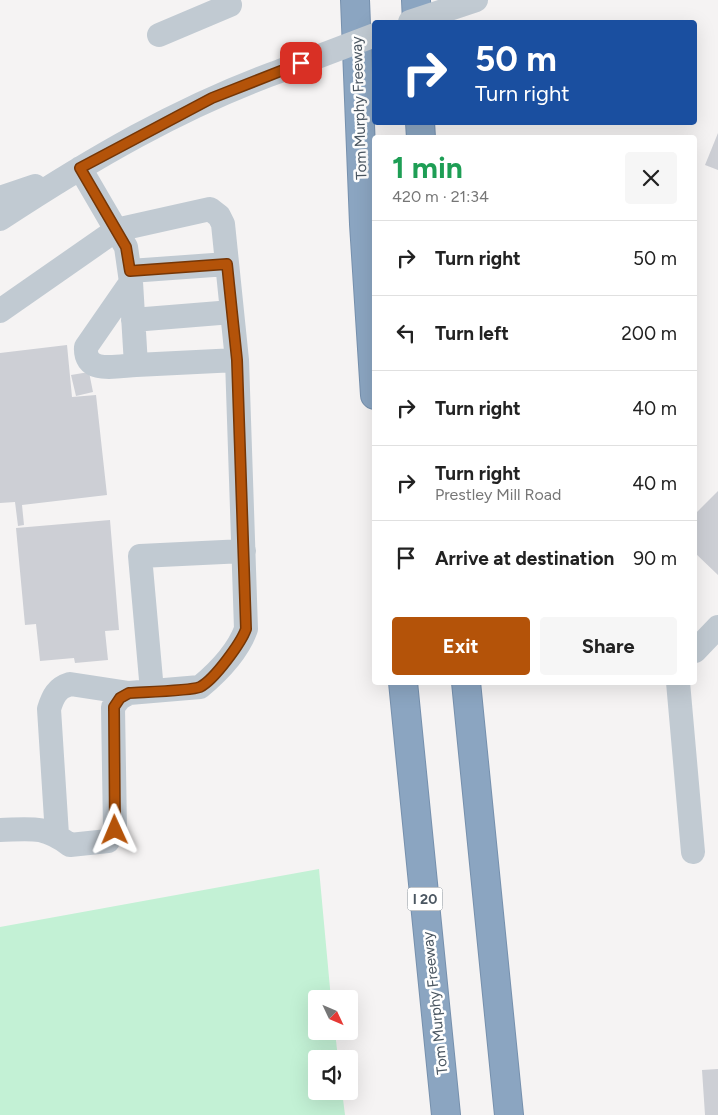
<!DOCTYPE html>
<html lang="en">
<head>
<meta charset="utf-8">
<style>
	:root { --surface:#fff; --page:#f6f6f6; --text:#222; --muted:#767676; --line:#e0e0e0; --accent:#b45309 }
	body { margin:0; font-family:Figtree,sans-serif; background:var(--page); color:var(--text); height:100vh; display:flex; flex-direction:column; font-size:19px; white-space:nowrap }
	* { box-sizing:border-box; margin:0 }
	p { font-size:16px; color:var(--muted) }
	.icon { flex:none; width:28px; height:28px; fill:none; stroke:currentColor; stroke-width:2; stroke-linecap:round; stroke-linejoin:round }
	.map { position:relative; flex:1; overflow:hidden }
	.side { position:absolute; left:372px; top:135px; width:325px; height:550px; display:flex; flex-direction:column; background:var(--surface); border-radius:5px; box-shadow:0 5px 20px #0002 }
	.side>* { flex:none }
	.top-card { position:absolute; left:372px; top:20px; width:325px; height:105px; border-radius:5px; box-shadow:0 5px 20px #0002; background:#1a4fa0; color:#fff; overflow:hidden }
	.needle { width:32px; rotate:134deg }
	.controls { position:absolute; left:308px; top:990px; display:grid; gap:10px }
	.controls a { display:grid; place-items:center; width:50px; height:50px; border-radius:5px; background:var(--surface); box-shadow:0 5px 20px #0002; font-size:25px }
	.pin { position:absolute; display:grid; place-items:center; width:42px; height:42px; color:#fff; margin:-21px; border-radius:10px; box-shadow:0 2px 8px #0006 }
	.me { position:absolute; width:55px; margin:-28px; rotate:359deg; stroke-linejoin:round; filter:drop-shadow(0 0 4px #0008) }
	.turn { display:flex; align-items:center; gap:18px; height:105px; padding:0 20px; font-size:22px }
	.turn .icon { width:65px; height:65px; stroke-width:2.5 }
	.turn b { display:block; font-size:35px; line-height:42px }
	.round { display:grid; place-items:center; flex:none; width:52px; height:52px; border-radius:5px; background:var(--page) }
	.overview { display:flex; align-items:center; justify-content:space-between; height:85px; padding:0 20px }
	h1 { font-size:30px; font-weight:700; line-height:38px; color:#1e9e55 }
	.cta { display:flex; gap:10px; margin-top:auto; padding:10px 20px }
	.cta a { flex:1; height:58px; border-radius:5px; background:var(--accent); color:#fff; font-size:20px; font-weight:700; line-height:58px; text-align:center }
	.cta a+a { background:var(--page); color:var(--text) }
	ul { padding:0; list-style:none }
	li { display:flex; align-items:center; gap:15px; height:75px; padding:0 20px; border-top:1px solid var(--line) }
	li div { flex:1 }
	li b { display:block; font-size:19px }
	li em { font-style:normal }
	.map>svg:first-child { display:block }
	.green { fill:#c3f1d5 }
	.building { fill:#cdcfd5 }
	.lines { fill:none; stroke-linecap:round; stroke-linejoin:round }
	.highway-casing { stroke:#7690ad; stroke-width:30 }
	.minor { stroke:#c1cad2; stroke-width:24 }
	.highway { stroke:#8ba5c1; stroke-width:28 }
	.minor-bridge { stroke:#c1cad2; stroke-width:24 }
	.route-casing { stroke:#753606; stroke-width:12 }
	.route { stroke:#b45309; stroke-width:9 }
	.labels { text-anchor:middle; stroke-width:5; stroke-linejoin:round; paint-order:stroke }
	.shield { fill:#fff; stroke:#808990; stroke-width:1 }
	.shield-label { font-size:14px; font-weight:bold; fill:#4a5661 }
	.street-label { font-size:15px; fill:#4a5661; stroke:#fff }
</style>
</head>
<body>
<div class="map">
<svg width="718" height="1115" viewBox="0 0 718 1115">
	<rect width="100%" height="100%" fill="#f5f3f3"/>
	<!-- green -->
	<path class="green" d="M319 869 331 999H316V1031H335L338 1059H316V1091H342L345 1115H0V927Z"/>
	<!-- building -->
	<path class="building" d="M718 133V170L705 165Z
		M67 345 72 397 96 395 107 495 22 505 24 525 18 526 15 502 0 503V353Z
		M89 372 93 392 76 396 71 375Z
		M718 491V575L695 553V514Z
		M110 520 119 630 105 631 108 660 75 663 74 658 40 661 36 624 25 625 16 528Z
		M718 1069V1115H705L702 1070Z"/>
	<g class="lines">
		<defs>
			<path id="highway" d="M355 0 364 224 375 395
				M416 0 417 22
				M420 122 421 138
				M403 682 446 1115
				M466 682 509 1115"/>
		</defs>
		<!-- highway casing -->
		<use href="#highway" class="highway-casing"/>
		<!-- minor -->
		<path class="minor" d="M159 35 230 5
			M0 198 35 186
			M0 219C88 161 183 105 283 70
			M130 271 227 264
			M131 282 86 347C84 375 117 366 136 365
			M0 311 116 230 210 209 219 216 223 224 237 360
			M133 320 232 312
			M695 651 718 627
			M678 682 693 852
			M152 691 140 556 244 551
			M0 830C31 829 43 825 70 845L108 841 115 830 113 707 120 698 129 693 200 687C218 672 238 651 246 629L237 360 136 365 131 282 126 247 80 168
			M57 835 49 709C53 696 57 688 70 684L129 693"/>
		<!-- highway -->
		<use href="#highway" class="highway"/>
		<!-- minor-bridge -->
		<path class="minor-bridge" d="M410 22 476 0
			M283 70 375 35"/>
	</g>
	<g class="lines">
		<defs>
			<path id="route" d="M115 830 114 707 120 698 129 693C143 692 190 691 200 687 214 680 241 643 246 629L237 360 227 264 130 271 126 247 80 168 212 98 301 63"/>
		</defs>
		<!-- route casing -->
		<use href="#route" class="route-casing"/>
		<!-- route -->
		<use href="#route" class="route"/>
	</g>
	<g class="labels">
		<!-- shield labels -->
		<rect class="shield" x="407.5" y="887.5" width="35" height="23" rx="4"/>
		<g class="shield-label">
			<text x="425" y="904">I 20</text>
		</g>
		<!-- street labels -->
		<g class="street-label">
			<text transform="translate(359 108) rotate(-92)" y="5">Tom Murphy Freeway</text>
			<text transform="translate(435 1003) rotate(-96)" y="5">Tom Murphy Freeway</text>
		</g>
	</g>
</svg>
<div class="controls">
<a><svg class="needle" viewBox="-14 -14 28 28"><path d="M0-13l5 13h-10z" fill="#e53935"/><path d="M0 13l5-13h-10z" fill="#767676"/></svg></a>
<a><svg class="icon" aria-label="sound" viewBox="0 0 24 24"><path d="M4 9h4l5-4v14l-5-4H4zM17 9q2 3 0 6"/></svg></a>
</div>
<div class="pin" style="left:301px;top:63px;background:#d93025"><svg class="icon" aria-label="arrive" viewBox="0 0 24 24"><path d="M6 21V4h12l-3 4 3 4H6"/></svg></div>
<svg class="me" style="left:115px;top:830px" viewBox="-20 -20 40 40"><path d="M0-17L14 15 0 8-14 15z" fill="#b45309" stroke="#fff" stroke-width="4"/></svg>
<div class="top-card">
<div class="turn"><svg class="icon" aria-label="right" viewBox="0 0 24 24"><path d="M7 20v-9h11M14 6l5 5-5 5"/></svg><div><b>50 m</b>Turn right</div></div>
</div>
<section class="side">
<div class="overview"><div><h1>1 min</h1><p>420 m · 21:34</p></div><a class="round"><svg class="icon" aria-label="close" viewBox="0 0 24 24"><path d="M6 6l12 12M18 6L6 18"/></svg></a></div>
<ul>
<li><svg class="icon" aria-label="right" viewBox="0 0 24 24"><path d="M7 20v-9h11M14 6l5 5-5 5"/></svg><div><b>Turn right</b></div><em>50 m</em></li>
<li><svg class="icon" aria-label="left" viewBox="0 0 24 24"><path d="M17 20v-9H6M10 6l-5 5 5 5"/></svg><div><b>Turn left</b></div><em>200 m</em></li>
<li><svg class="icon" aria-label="right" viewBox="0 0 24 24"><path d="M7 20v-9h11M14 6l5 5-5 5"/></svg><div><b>Turn right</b></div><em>40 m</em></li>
<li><svg class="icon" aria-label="right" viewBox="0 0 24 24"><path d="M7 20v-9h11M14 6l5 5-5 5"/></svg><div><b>Turn right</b><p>Prestley Mill Road</p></div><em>40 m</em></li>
<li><svg class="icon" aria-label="arrive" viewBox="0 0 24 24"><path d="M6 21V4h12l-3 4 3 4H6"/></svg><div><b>Arrive at destination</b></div><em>90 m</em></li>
</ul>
<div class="cta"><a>Exit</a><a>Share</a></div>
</section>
</div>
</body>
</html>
